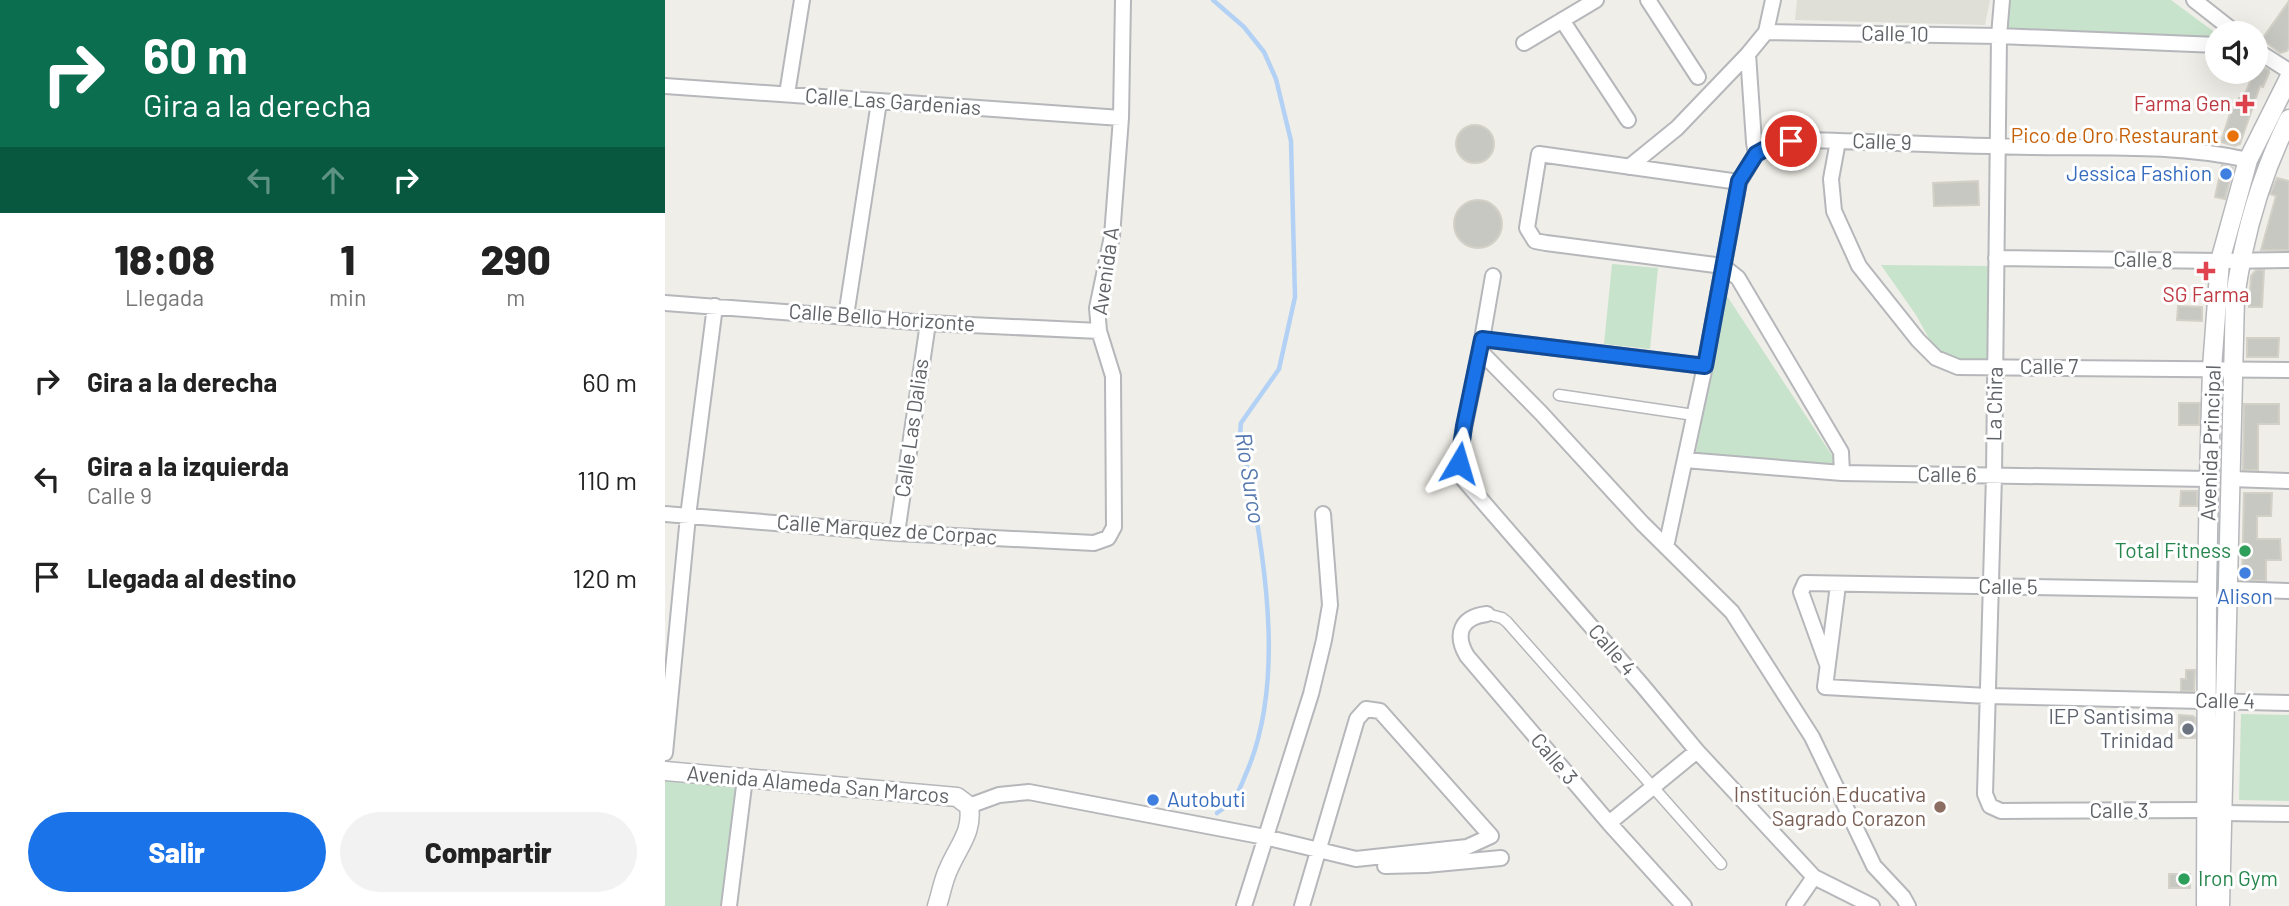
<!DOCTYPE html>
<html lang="es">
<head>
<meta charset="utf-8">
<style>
	:root { --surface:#fff; --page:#f2f2f2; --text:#222; --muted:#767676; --accent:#1a73e8 }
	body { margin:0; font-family:Barlow,sans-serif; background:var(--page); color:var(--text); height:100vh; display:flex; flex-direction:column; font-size:26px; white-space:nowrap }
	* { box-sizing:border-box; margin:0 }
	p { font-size:23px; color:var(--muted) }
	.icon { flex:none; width:38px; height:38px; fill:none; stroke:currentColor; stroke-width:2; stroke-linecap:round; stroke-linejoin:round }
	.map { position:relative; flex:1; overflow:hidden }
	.side { display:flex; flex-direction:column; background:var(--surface); width:665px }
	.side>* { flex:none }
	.guide { background:#0b6e4f; color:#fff; overflow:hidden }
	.buttons { position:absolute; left:1540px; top:21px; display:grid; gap:14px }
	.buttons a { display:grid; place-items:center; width:63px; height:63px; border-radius:50%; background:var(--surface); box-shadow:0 7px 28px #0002; font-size:35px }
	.pin { position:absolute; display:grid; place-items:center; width:60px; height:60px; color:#fff; margin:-30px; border:4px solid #fff; border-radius:50%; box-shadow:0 2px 7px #0007 }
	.me { position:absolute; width:77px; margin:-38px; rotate:7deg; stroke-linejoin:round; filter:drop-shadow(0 0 5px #0008) }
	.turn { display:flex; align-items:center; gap:24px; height:147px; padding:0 28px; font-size:32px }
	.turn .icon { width:91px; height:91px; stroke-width:2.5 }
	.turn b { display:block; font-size:49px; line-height:60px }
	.lanes { display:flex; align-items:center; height:66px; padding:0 28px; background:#0003; justify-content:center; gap:35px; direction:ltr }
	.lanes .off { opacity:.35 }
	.eta { display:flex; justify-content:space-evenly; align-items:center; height:119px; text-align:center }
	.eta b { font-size:42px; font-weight:800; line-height:49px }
	.cta { display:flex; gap:14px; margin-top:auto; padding:14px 28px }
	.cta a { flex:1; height:80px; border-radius:42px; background:var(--accent); color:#fff; font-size:28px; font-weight:800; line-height:80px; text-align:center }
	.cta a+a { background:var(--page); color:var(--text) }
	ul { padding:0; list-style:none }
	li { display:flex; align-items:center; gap:21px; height:98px; padding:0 28px }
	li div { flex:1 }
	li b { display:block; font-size:26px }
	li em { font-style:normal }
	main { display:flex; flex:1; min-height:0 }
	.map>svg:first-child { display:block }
	.education { fill:#dfded7 }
	.green { fill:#c8e3cb }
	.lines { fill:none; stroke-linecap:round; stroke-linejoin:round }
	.stream { stroke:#b3d1f5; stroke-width:4.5 }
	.building { fill:#c8c8c3; stroke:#d3d1c7; stroke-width:2 }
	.pedestrian-casing { stroke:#b5b7bb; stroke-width:13 }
	.minor-casing { stroke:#b5b7bb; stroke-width:18 }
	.tertiary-casing { stroke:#b5b7bb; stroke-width:21 }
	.pedestrian { stroke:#fff; stroke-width:10 }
	.minor { stroke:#fff; stroke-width:14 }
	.tertiary { stroke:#fff; stroke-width:18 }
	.route-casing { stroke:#114b97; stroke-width:18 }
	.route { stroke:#1a73e8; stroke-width:12 }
	.health-dot { fill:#e0444e; stroke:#fff; stroke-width:2.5 }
	.food-dot { fill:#e8710a; stroke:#fff; stroke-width:2.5 }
	.shop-dot { fill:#3f7fe0; stroke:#fff; stroke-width:2.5 }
	.leisure-dot { fill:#2e9e5b; stroke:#fff; stroke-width:2.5 }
	.worship-dot { fill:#6b7280; stroke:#fff; stroke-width:2.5 }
	.education-dot { fill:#8d6e63; stroke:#fff; stroke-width:2.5 }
	.labels { text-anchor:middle; stroke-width:6; stroke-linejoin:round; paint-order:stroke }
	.street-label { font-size:21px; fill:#5f6266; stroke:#fff }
	.health-label { font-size:21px; fill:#be3a42; stroke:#fff; text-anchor:end }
	.food-label { font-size:21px; fill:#c56008; stroke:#fff; text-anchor:end }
	.shop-label { font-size:21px; fill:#366cbe; stroke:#fff; text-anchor:end }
	.leisure-label { font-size:21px; fill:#27864d; stroke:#fff; text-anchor:end }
	.worship-label { font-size:21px; fill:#5b616d; stroke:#fff; text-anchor:end }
	.education-label { font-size:21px; fill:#785e54; stroke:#fff; text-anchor:end }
	.water-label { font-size:23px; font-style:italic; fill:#5477ae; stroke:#fff }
</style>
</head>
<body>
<main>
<section class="side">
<div class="guide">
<div class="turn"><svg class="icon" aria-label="right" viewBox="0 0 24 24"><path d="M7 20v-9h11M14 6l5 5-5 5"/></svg><div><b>60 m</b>Gira a la derecha</div></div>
<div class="lanes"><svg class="icon off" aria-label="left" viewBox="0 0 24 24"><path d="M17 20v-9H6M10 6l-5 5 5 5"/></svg><svg class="icon off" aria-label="ahead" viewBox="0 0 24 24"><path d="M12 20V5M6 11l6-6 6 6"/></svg><svg class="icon" aria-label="right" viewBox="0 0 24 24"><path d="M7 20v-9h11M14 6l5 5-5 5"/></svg></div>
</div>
<div class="eta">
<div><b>18:08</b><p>Llegada</p></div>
<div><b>1</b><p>min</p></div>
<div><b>290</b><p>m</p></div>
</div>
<ul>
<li><svg class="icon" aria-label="right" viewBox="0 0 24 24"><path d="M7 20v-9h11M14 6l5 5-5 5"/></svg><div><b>Gira a la derecha</b></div><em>60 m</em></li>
<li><svg class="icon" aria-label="left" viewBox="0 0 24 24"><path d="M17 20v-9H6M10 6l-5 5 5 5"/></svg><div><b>Gira a la izquierda</b><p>Calle 9</p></div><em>110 m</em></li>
<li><svg class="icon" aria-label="arrive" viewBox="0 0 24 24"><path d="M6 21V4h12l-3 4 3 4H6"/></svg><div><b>Llegada al destino</b></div><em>120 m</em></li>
</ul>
<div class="cta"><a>Salir</a><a>Compartir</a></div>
</section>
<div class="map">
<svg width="1624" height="906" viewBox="0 0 1624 906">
	<rect width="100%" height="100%" fill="#efeee8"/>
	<!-- education -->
	<path class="education" d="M1132 0H1325L1320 25 1130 20Z"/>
	<!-- green -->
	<path class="green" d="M1346 0H1506L1552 34V39L1341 31Z
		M947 264 993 268 985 349 939 344Z
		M1216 265 1324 266 1323 365 1291 361 1279 356 1268 346 1251 315Z
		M1060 293 1174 466 1030 457Z
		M1576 714 1624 715V801L1574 800Z
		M0 780 66 786 71 789 72 794 56 906H0Z"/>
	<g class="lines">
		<!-- stream -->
		<path class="stream" d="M548 0 579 27 599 52 611 79 626 141 630 297 614 369 576 423C573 443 581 460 585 480 601 572 620 687 580 776 577 784 573 793 568 800 564 805 557 809 552 813"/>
	</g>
	<!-- building -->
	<path class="building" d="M1624 1V47L1622 51 1615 53 1597 39Z
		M1592 64 1604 70V73L1598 87 1595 86 1575 144 1570 146 1556 142 1567 107 1571 108 1574 98 1578 99 1589 72H1591Z
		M791 144a19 19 0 1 1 38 0a19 19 0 1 1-38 0Z
		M1557 165 1568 168 1560 199 1550 197Z
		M1612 178 1624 181V250H1596L1611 196 1605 194Z
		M1313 181 1314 205 1269 206 1268 183Z
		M789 224a24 24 0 1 1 48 0a24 24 0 1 1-48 0Z
		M1591 270H1599L1597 307H1584L1586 276Z
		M1513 306 1537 307V321L1512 320Z
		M1582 338H1614L1613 357H1582Z
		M1514 403H1535L1534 425H1514Z
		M1579 404H1614V424H1593V470H1578Z
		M1516 491H1532V506H1515Z
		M1579 493H1607L1606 516H1592V539H1615L1616 560H1601V581L1577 580Z
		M1521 670H1530L1529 691H1516V679H1521Z
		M1514 715 1528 716 1530 718V738H1514Z
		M1504 874H1525V888H1504Z"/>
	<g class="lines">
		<defs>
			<path id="pedestrian" d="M894 395 1029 415
				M822 614 837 618 842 622 1056 864"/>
			<path id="minor" d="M983 0 1033 77
				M1337 0 1334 36 1329 475 1320 794 1325 806 1336 811 1541 810
				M1529 0 1571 33
				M897 20 963 120
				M1101 32 1334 36 1552 45
				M859 43 931 0
				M1591 50 1624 71
				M1083 54 1089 142 1091 154
				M0 86 456 118
				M122 94 137 0
				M1173 141 1166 179 1169 211 1194 266 1253 340 1271 358 1293 367 1624 370
				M964 167 1012 128 1083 54 1101 32 1108 0
				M1074 182 874 154 862 228 870 241 881 243 1058 266 1073 278 1176 452 1177 473
				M1331 258 1555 261 1624 260
				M828 276 815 351 795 448 794 463 799 480 977 685 1032 751 1149 877 1207 906
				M0 303 263 323 434 331
				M181 316 214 102
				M817 339 1040 366
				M815 351 876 413 977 523 1067 612 1147 737 1209 866 1238 897 1243 906
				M1020 460 1177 473 1544 479
				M1566 479 1624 481
				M0 514 232 533 429 543 443 538 449 527 448 376 434 331 432 308 447 236 456 118 458 0
				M232 533 263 323
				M1001 547 1040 366 1074 182 1091 154 1111 143 1142 140C1217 142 1291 146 1366 147 1438 148 1512 144 1583 160
				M1173 585 1160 687 1322 696 1624 703
				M1565 589 1624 591
				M822 614C796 617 789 634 802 656L944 823 1019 906
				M1162 664 1136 592 1140 583 1542 590
				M0 753 23 516 50 306
				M304 806 334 795 364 792 600 837 691 859 802 847 826 836 715 711 701 709 692 719 637 906
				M1558 813 1624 814
				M944 823 1032 751
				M720 866 761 865 836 858
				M64 906 80 778
				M579 906 646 694 659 640 665 605 658 514
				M1129 906 1149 877"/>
			<path id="tertiary" d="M0 771 292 797 304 806C308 832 294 845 284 868 278 880 276 894 272 906
				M1541 906 1542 590 1544 479 1547 368 1555 261 1583 160 1624 78
				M1555 906 1570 297C1579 234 1596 175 1624 119"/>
		</defs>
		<!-- pedestrian casing -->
		<use href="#pedestrian" class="pedestrian-casing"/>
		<!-- minor casing -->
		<use href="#minor" class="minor-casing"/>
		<!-- tertiary casing -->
		<use href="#tertiary" class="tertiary-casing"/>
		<!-- pedestrian -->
		<use href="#pedestrian" class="pedestrian"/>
		<!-- minor -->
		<use href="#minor" class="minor"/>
		<!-- tertiary -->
		<use href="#tertiary" class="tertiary"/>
	</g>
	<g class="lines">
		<defs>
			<path id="route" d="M794 463 799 426 817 339 1040 366 1074 181 1091 154 1111 143 1126 141"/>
		</defs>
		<!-- route casing -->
		<use href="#route" class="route-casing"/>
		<!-- route -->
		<use href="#route" class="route"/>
	</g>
	<!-- markers -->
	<g class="health-dot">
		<path d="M1576.5 93.5h7v7h7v7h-7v7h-7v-7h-7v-7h7z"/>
		<path d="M1537.5 260.5h7v7h7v7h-7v7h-7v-7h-7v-7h7z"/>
	</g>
	<circle class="food-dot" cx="1568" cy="136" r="7"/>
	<g class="shop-dot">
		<circle cx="1561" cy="174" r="7"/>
		<circle cx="1580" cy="573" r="7"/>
		<circle cx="488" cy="800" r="7"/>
	</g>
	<g class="leisure-dot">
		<circle cx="1580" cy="551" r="7"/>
		<circle cx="1519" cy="879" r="7"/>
	</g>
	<circle class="worship-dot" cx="1523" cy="729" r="7"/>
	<circle class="education-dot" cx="1275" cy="807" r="7"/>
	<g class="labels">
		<!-- street labels -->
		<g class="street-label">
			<text transform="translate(1230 34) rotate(1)" y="7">Calle 10</text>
			<text transform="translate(228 102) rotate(4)" y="7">Calle Las Gardenias</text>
			<text transform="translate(1217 142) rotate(2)" y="7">Calle 9</text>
			<text transform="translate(1478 260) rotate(1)" y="7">Calle 8</text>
			<text transform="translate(441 271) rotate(-82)" y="7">Avenida A</text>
			<text transform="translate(217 318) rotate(4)" y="7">Calle Bello Horizonte</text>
			<text x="1384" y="374">Calle 7</text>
			<text transform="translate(1330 404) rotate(-89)" y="7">La Chira</text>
			<text transform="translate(247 428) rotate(-82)" y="7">Calle Las Dalias</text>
			<text transform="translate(1546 443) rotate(-88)" y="7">Avenida Principal</text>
			<text transform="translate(1282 475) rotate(1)" y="7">Calle 6</text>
			<text transform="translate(222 530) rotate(4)" y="7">Calle Marquez de Corpac</text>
			<text transform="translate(1343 587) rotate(1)" y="7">Calle 5</text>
			<text transform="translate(947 650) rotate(49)" y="7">Calle 4</text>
			<text transform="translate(1560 701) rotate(1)" y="7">Calle 4</text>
			<text transform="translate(889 759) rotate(50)" y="7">Calle 3</text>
			<text transform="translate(153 785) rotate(5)" y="7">Avenida Alameda San Marcos</text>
			<text x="1454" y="818">Calle 3</text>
		</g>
		<!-- health labels -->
		<g class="health-label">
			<text x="1566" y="111">Farma Gen</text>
			<text x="1541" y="302" text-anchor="middle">SG Farma</text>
		</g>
		<!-- food labels -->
		<g class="food-label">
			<text x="1554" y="143">Pico de Oro Restaurant</text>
		</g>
		<!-- shop labels -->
		<g class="shop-label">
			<text x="1547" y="181">Jessica Fashion</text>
			<text x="1580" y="604" text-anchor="middle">Alison</text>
			<text x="502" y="807" text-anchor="start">Autobuti</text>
		</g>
		<!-- leisure labels -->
		<g class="leisure-label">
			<text x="1566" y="558">Total Fitness</text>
			<text x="1533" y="886" text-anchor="start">Iron Gym</text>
		</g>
		<!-- worship labels -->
		<g class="worship-label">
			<text x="1509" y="724">IEP Santisima<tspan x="1509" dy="24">Trinidad</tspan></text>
		</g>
		<!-- education labels -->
		<g class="education-label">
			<text x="1261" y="802">Institución Educativa<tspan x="1261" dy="24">Sagrado Corazon</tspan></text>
		</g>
		<!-- water labels -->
		<g class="water-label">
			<text transform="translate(585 478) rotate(81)" y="8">Río Surco</text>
		</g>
	</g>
</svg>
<div class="buttons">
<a><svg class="icon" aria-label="sound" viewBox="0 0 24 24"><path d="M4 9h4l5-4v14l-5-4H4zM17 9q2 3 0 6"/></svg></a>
</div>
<div class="pin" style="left:1126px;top:141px;background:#d93025"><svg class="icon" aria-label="arrive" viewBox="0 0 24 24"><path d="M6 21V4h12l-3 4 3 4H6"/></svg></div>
<svg class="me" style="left:794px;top:463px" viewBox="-20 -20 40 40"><path d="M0-17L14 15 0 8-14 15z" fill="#1a73e8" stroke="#fff" stroke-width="4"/></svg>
</div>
</main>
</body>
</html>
